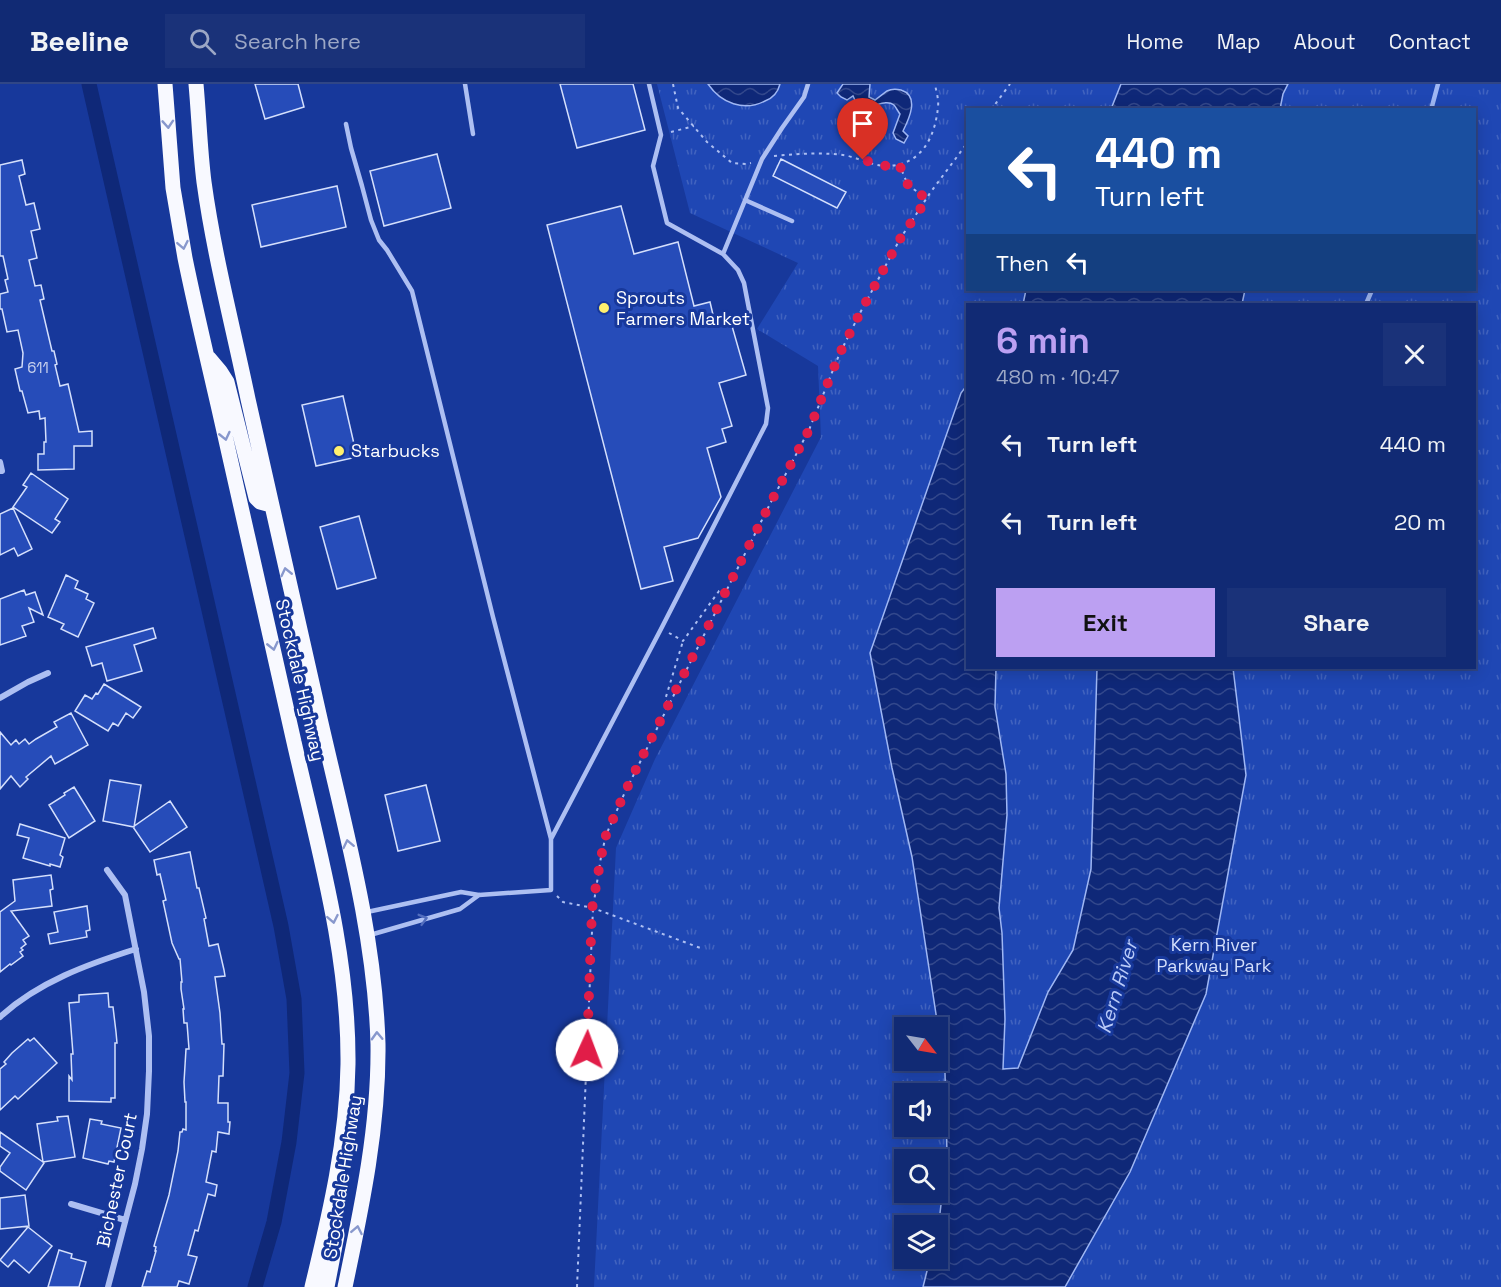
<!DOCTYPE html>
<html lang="en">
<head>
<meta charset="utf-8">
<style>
	:root { --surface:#112a74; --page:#1a3279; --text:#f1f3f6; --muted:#9ca7c5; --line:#304686; --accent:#bca0f2 }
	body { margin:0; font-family:"Space Grotesk",sans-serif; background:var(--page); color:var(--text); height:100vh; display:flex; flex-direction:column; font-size:22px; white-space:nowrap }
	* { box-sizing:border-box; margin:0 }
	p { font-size:20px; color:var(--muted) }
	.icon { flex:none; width:33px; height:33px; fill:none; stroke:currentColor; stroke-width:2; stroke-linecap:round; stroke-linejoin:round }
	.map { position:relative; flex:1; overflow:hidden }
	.drawer { position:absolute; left:966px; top:219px; width:510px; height:366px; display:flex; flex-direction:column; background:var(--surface); border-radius:0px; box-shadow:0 3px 15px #0003,0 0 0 2px var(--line) }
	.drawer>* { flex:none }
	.top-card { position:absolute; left:966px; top:24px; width:510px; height:183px; border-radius:0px; box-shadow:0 3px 15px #0003,0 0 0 2px var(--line); background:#1a4fa0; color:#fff; overflow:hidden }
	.needle { width:39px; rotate:121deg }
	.tools { position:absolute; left:894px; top:933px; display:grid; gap:12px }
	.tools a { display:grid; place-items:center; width:54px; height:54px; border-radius:0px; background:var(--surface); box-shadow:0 3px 15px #0003,0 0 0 2px var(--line); font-size:30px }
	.pin { position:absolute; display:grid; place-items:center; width:51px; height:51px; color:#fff; margin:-62px -26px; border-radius:50% 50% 50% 0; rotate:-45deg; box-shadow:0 0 6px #0007 }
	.pin .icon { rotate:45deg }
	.me { position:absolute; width:66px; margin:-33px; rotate:2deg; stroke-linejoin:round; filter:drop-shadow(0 0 4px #0008) }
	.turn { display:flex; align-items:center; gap:21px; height:126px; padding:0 30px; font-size:27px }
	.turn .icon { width:78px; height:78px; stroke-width:2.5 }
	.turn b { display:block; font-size:42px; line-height:51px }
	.then { display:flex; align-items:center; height:57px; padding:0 30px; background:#0003; gap:12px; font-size:22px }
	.round { display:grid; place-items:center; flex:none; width:63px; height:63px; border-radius:0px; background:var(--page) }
	.summary { display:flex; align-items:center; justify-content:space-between; height:102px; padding:0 30px }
	h1 { font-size:36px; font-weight:700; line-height:45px; color:var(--accent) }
	.cta { display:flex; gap:12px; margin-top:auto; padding:12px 30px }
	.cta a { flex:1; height:69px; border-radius:0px; background:var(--accent); color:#111; font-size:24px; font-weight:700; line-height:69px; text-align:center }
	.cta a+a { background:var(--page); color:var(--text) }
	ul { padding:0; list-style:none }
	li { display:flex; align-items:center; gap:18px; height:78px; padding:0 30px }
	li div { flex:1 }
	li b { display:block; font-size:22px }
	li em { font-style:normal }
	header { display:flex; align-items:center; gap:36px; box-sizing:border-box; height:84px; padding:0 30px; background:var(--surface); border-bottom:2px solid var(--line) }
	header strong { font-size:28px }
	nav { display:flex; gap:33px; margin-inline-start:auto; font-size:21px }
	.search { width:420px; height:54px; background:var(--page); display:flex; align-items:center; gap:15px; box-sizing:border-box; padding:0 21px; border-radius:0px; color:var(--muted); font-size:22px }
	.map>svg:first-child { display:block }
	.park { fill:url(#park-tufts); fill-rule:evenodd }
	.water { fill:url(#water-waves); stroke:#9fb7f4; stroke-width:1.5 }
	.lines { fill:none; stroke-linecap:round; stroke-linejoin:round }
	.stream { stroke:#9fb7f4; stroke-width:4.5 }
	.canal { stroke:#0f2878; stroke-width:15 }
	.building { fill:#264cb9; stroke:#d4dffc; stroke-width:1.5 }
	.path { stroke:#adbff2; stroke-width:2; stroke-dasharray:3 4.5; stroke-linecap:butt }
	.service { stroke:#adbff2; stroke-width:4.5 }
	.minor { stroke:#adbff2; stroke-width:6 }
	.primary { stroke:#f8f9ff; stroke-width:15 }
	.oneway { stroke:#8898cd }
	.oneway2 { stroke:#536ebe }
	.route { stroke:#e11d48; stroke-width:10; stroke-dasharray:0 18 }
	.poi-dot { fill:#fff06e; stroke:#17389b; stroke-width:2 }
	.labels { text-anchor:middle; stroke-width:6; stroke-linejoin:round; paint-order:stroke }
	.number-label { font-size:15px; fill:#c9d2ee }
	.poi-label { font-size:18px; fill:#fff; stroke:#17389b; text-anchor:start }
	.street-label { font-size:18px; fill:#fff; stroke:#17389b }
	.park-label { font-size:18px; fill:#d4dffc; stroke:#17389b }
	.water-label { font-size:20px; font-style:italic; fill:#b9caf8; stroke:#17389b }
</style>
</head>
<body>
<header>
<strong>Beeline</strong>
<div class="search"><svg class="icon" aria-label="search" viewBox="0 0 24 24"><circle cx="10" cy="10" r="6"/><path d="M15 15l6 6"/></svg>Search here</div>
<nav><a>Home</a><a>Map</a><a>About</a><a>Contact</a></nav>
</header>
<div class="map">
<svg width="1501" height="1203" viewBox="0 0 1501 1203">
	<defs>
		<pattern id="park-tufts" width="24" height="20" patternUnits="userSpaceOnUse" patternTransform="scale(1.5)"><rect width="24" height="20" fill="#1f47b4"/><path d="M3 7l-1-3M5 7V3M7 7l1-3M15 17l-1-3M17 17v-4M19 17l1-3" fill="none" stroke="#4163bf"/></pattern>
		<pattern id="water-waves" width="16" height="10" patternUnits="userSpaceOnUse" patternTransform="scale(1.5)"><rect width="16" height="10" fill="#0f2878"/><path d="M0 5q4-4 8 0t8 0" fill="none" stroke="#33488c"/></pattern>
	</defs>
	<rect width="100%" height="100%" fill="#17389b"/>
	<!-- park -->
	<path class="park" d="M657 0H1501V1203H594L616 764 655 675 821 353 818 282 757 245 798 179 690 129ZM968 26H1474V206H968ZM968 220H1474V584H968ZM904 944H938V976H904ZM904 1010H938V1042H904ZM904 1076H938V1108H904ZM904 1142H938V1174H904Z"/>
	<!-- water -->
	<path class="water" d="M708 0H780C778 8 773 14 765 17 744 28 721 19 708 0Z
		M843 0H870L869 13 875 16C879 13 883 10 887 7 891 5 896 5 901 6 920 12 909 35 903 47L908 52 904 59 896 55 893 49 900 30C899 29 895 22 894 21 882 12 862 35 853 12L847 16 841 13 837 9Z
		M1121 0H1288L1283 10 1280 25H1111Z
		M1026 206H1245L1242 220H1023Z
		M967 301 968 584H996L995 623 1006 690 1007 731 999 824 1002 849 1005 935 1003 985 1018 984 1048 908 1073 866 1091 785 1097 584H1233L1246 691 1206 910 1130 1088 1065 1203H923L930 1175 938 1174V1146L947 1070 945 989 912 773 892 684 870 569 961 309Z"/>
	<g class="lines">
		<!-- stream -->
		<path class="stream" d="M1431 26 1438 0
			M1366 220 1372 206"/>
		<!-- canal -->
		<path class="canal" d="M89 0 281 842 294 915 297 989 289 1058 274 1138 255 1203"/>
	</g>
	<!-- building -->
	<path class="building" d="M255 0H298L304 23 265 35Z
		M560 0H633L645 46 577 64Z
		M437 70 451 124 384 142 370 87Z
		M781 75 846 108 837 124 773 92Z
		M22 76 25 90 19 92 26 121 34 119 40 145 31 147 37 174 29 176 35 202 41 201 44 215 40 216 52 267H54L57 280 55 281 60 302 68 300 79 348 92 347V362H74V385L38 386V370H44V358H46L45 334 40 335 39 327 28 329 22 307H20L15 285 22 283 23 269 18 246 7 248 2 225H0V210L8 208 5 196 8 195 3 172H0V81Z
		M337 102 346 143 261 163 252 121Z
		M621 122 634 170 678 158 694 222 710 218 714 235H730L746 291 719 299 732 342 722 345 726 358 707 364 721 413 698 454 664 463 673 497 641 505 547 141Z
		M343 312 357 373 316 382 302 321Z
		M31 389 68 415 55 435 60 438 52 449 13 423 27 403 23 401Z
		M13 424 32 465 18 472 14 464 0 471V430Z
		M359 432 376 494 337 505 320 443Z
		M66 491 78 497 75 504 88 510 86 515 94 519 78 553 61 545 64 540 48 533Z
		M24 506 26 511 35 508 43 531 29 524 34 538 22 542 26 552 0 561V515Z
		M153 544 156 554 134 561 142 587 107 597 102 579 92 582 86 563Z
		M104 600 141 623 133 634 126 629 118 642 113 639 108 647 75 627 85 611 92 615 96 609 98 610Z
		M71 629 88 661 55 680 51 672 26 693 28 695 20 703 11 692 0 705V648L11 661 16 656 19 660 25 655 29 660 36 655 57 643 54 638Z
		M110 696 141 701 134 743 103 737Z
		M426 701 440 757 398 767 385 711Z
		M74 703 95 737 69 754 49 721 65 711 64 709Z
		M170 717 187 743 150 768 133 743Z
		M20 740 65 754 60 771 63 773 60 783 50 780V782L23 774 29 754 17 751Z
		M190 768 197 804H199L206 834 204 835 209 862 218 860 224 886 225 892 215 893 220 929 222 960H224L223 992H219L218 1019H228V1038H230L229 1050 218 1048 216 1068 212 1067 206 1098 217 1101 215 1112 208 1110 198 1147 195 1146 188 1171 197 1173 189 1200 179 1197 177 1203H142L147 1187 150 1188 156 1167H155L156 1163 154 1162 169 1111 178 1067 180 1048H182L183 1045 186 1046V1018H185L184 998 186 965H189L187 939H184L183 925H184L181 905V898H182L180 875H179L172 859 163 817 166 816 160 790 157 791 154 776Z
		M51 791 53 805 50 806 52 822 11 827 29 852 23 856 26 860 21 864 23 866 20 868 23 872 11 881 10 880 0 888V828L15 817 13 796Z
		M87 822 90 846 86 847 87 853 50 860 48 850 58 848 54 828Z
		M108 909 109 923H113L116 948 117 959H115V1014H111V1018L69 1017V992L72 996 71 970H73L69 919 79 918V911Z
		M34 954 57 979 18 1015 15 1012 0 1026V985L6 980 4 978 12 969 28 955 30 957Z
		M68 1032 75 1073 43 1078 44 1079 26 1106 0 1087V1083L10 1069 0 1062V1048L43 1078 37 1040 58 1037 57 1033Z
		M90 1035 102 1037 101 1040 121 1044 114 1078 109 1077 108 1080 83 1074Z
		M25 1111 29 1142 0 1145V1114Z
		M28 1143 52 1162 29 1189 14 1176 8 1183 0 1176Z
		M59 1166 72 1170 71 1174 86 1178 79 1203H48Z"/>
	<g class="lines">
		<!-- path -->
		<path class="path" d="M673 0 678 24 707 58 732 79 747 80 751 79
			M991 26 1010 0
			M671 48 694 42
			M774 72C797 70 819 68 843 71 857 73 872 82 887 82 922 81 935 53 938 23 939 15 936 7 935 0
			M899 80 908 101 926 114
			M669 549 683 557 719 507 725 505
			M668 619 665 616 683 557
			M557 812 563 818 593 824 703 865
			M577 1203 593 824 601 773 606 751 625 708 772 416 809 346 839 271 860 229 900 155 930 109 968 58"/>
		<!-- service -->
		<path class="service" d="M465 0 473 50
			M346 40 351 64 362 102 371 136 379 156 387 166 412 207 493 533 551 755V806L479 811 461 808 367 828
			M745 116 792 137
			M723 170 762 75 782 44 804 13 808 0
			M551 755 661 545 766 340 768 324 744 199 738 186 723 170 667 139 653 82 661 51 649 0
			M370 851 460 825 479 811"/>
		<!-- minor -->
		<path class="minor" d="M0 378 2 387H0
			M0 614 28 598 48 589
			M107 786 125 811 144 908 149 952V987L147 1030 142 1065 135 1100 108 1203
			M0 933C38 898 88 880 136 865
			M71 1120 125 1136"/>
		<!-- primary -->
		<path class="primary" d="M165 0 173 104 185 174C196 228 209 281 221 334 246 442 270 550 294 658 318 764 349 870 348 980 347 1057 330 1129 312 1203
			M196 0C199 33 200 66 204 98 214 171 233 243 248 315 272 423 296 531 321 639 345 744 375 851 378 960 379 1042 362 1122 345 1203
			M209 274 220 287 227 298 256 414 260 418 271 421
			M327 1203 337 1151 333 1126"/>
	</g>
	<!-- one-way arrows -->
	<defs><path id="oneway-chevron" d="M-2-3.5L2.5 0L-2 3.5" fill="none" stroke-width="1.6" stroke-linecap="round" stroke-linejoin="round" transform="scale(1.5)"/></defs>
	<g class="oneway">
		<use href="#oneway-chevron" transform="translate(168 40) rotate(86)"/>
		<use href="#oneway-chevron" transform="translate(183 161) rotate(79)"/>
		<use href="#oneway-chevron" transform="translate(225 352) rotate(77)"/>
		<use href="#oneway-chevron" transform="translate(286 488) rotate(-103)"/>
		<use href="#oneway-chevron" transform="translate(273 562) rotate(77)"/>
		<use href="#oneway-chevron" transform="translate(348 760) rotate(-102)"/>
		<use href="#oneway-chevron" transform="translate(333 835) rotate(79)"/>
		<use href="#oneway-chevron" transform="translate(377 952) rotate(-92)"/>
		<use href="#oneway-chevron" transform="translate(357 1146) rotate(-79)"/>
	</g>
	<use class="oneway2" href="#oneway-chevron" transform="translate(423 835) rotate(-16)"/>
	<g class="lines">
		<!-- route -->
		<path class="route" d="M587 966 592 825 601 773 606 751 625 708 642 673 772 416 809 346 839 271 860 229 900 155 927 115 908 101 899 80 886 82 863 76"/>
	</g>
	<!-- markers -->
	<g class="poi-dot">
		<circle cx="604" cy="224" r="6"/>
		<circle cx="339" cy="367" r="6"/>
	</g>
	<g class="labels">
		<!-- number labels -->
		<g class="number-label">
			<text x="38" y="289">611</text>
		</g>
		<!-- poi labels -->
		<g class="poi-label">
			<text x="616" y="220">Sprouts<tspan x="616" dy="21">Farmers Market</tspan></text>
			<text x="351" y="373">Starbucks</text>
		</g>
		<!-- street labels -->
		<g class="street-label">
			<text transform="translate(300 596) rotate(77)" y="6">Stockdale Highway</text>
			<text transform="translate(343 1093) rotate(-81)" y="6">Stockdale Highway</text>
			<text transform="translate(117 1096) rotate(-78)" y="6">Bichester Court</text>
		</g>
		<!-- park labels -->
		<g class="park-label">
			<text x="1214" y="867">Kern River<tspan x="1214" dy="21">Parkway Park</tspan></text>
		</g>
		<!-- water labels -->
		<g class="water-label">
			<text transform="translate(1117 903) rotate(-73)" y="7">Kern River</text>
		</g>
	</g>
</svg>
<div class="tools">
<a><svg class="needle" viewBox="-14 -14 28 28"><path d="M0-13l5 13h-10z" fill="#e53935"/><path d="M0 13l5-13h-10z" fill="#9ca7c5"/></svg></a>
<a><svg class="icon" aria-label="sound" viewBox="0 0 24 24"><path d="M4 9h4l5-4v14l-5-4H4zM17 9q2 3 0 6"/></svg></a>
<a><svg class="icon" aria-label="search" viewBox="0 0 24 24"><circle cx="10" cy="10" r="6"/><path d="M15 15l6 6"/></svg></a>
<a><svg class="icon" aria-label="layers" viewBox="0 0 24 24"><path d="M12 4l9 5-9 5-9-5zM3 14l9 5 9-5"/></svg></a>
</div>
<div class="pin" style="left:863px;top:76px;background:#d93025"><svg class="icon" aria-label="arrive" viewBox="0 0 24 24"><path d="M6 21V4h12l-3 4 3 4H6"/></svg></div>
<svg class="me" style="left:587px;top:966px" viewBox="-20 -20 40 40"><circle r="19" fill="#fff"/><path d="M0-13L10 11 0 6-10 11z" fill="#e11d48"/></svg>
<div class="top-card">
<div class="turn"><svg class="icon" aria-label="left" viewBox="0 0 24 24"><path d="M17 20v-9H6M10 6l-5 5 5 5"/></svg><div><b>440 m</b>Turn left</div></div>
<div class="then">Then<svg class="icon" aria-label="left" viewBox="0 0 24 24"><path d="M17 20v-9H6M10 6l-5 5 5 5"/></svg></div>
</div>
<section class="drawer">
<div class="summary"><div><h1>6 min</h1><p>480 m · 10:47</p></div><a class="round"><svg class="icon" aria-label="close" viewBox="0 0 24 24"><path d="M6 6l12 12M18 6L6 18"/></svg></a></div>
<ul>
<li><svg class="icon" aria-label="left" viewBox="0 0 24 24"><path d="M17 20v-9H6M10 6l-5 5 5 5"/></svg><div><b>Turn left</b></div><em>440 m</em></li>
<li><svg class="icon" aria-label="left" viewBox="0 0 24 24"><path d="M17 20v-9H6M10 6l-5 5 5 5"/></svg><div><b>Turn left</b></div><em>20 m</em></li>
</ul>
<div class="cta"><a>Exit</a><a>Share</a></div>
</section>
</div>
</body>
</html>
